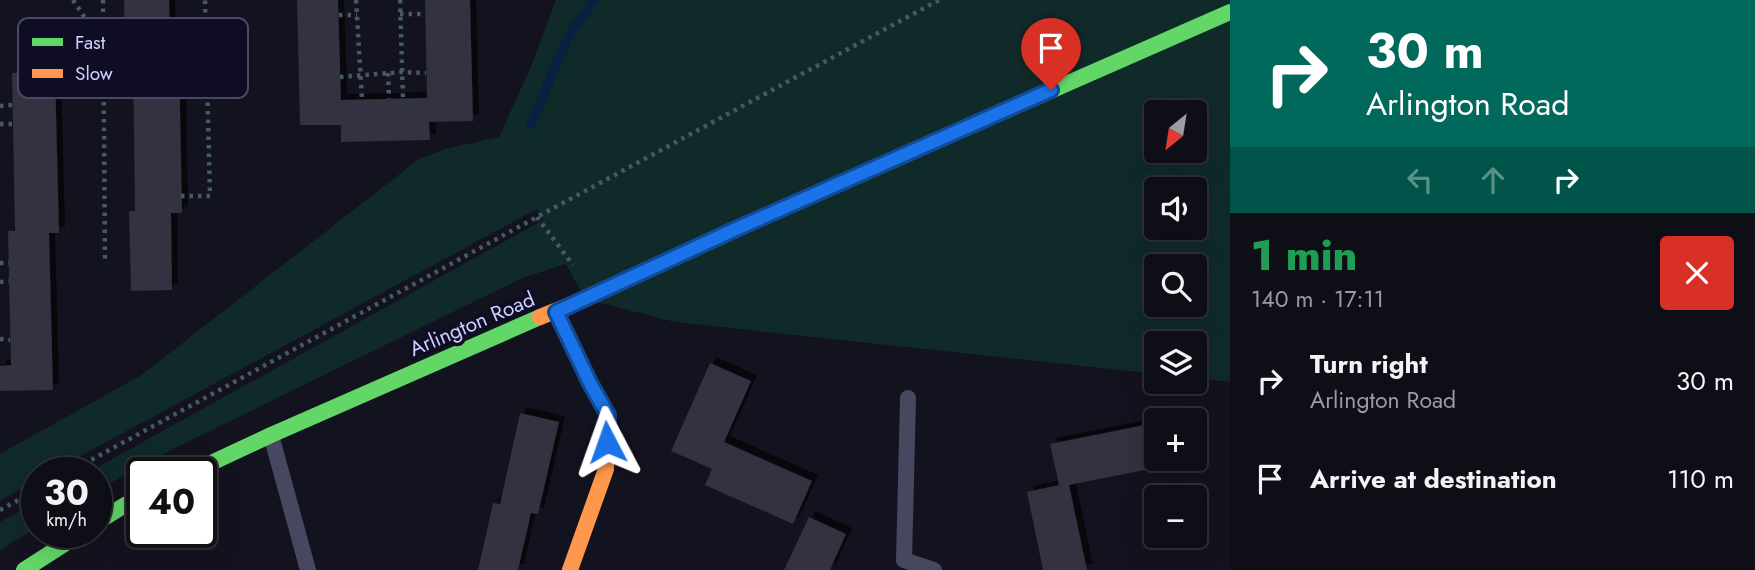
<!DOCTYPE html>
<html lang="en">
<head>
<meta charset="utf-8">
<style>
	:root { --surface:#0e0e17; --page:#171720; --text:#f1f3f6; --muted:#9b9ca1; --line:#2e2e36 }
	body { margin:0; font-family:Jost,sans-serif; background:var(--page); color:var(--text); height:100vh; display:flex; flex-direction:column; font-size:26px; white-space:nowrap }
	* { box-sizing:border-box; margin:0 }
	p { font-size:23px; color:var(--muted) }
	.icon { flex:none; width:38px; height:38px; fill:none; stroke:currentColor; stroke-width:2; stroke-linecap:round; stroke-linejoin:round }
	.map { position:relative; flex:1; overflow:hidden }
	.drawer { display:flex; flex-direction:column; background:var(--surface); width:525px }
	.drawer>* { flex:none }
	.banner { background:#00695c; color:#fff; overflow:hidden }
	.needle { width:46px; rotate:210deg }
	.buttons { position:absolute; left:1144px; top:100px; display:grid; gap:14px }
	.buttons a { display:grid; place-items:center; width:63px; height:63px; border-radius:7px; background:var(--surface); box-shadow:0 7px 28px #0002,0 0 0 2px var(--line); font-size:35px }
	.speed { position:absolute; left:21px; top:457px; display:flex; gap:14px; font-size:35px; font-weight:700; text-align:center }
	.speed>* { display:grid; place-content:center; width:91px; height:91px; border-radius:50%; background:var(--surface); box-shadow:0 7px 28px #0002,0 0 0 2px var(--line); line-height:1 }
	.speed small { font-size:18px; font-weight:400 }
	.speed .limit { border:4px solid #111; border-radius:10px; background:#fff; color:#111 }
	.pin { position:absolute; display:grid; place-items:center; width:60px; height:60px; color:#fff; margin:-72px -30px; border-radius:50% 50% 50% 0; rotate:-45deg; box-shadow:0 0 7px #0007 }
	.pin .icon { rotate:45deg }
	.me { position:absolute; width:77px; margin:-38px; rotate:356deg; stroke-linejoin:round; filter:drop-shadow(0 0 5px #0008) }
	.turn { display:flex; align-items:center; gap:24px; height:147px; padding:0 21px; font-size:32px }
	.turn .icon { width:91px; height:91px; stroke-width:2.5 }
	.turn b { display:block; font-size:49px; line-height:60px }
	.lanes { display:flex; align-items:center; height:66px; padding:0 21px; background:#0003; justify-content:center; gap:35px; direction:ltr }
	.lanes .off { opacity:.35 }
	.round { display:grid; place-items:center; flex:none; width:74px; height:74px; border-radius:7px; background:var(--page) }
	.head { display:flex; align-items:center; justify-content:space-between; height:119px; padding:0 21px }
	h1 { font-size:42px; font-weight:800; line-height:52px; color:#1e9e55 }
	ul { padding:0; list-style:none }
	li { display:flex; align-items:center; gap:21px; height:98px; padding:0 21px }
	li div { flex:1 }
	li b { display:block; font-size:26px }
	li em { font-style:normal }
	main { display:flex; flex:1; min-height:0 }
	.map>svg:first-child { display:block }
	.green { fill:#102a29; fill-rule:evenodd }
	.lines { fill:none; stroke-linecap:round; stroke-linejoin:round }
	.stream { stroke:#082140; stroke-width:10 }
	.building { fill:#313041; filter:url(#shadow) }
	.path { stroke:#475966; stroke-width:4.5; stroke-dasharray:3.5 5; stroke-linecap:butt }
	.lane { stroke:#474860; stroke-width:16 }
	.fast { stroke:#63d668; stroke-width:16 }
	.slow { stroke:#ff974d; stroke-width:16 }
	.route-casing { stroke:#114b97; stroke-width:18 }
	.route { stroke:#1a73e8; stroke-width:12 }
	.labels { text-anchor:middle; stroke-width:7; stroke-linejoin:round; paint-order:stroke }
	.street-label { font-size:21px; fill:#d1d0ff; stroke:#0f0d24 }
	.key { fill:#0f0d24; stroke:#494866; stroke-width:2 }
	.key-label { font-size:19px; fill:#d1d0ff }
</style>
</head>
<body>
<main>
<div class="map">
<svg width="1230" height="570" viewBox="0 0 1230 570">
	<defs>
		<filter id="shadow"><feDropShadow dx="6" dy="-6" stdDeviation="0" flood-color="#0009"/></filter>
	</defs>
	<rect width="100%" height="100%" fill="#13121f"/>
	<!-- green -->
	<path class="green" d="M556 0H1230V382L1195 378V343H1157V374L675 322 585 299 566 264 522 278 167 452 96 491V472H89L543 220 537 209 51 472H37V480L0 501V454L140 376 419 159 445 149 499 137 530 69ZM1157 112H1195V150H1157ZM1157 189H1195V228H1157ZM1157 266H1195V304H1157Z
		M37 502V527L0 550V522Z"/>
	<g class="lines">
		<!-- stream -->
		<path class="stream" d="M531 124 568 37 594 0"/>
	</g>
	<!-- building -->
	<path class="building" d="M124 0H169L170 54H179L182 213H171L172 290 131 291 129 211H135L133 56H125Z
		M297 0H338L341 100 427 98 425 0H470L473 121 429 122 430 140 341 142V125H300Z
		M12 73H55L59 233H49L53 390 0 391V366L11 365 8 231H15Z
		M710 363 751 381 724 442 812 481 793 524 705 485 712 469 671 451Z
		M520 413 559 422 538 514 531 513 518 570H478L493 503 500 504Z
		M1145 425 1154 468 1069 485 1087 570H1043L1027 492 1059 485 1050 444Z
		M809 517 846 534 830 570H784Z"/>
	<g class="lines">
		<!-- path -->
		<path class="path" d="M73 0 103 45
			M103 0 105 261
			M356 0 362 99
			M400 0 403 98
			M400 14H425
			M339 15H357
			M388 73 389 99
			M340 77 402 72 426 73
			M0 106 12 105
			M0 124H13
			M181 196H210L205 0
			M537 217 573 265
			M0 263H9
			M0 282 9 281
			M0 339 10 340
			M69 472 537 217 939 0
			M0 510 37 490"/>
		<!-- lane -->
		<path class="lane" d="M908 398 904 560 934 570
			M271 435 308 570"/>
		<!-- fast -->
		<path class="fast" d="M836 185 1230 12
			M192 472 271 435 540 317
			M96 523 125 505 142 497
			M24 570 83 532"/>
		<!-- slow -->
		<path class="slow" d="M557 312 590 383 608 415 606 469 570 570
			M540 317 585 299 736 229 836 185"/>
	</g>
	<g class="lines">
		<defs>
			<path id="route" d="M607 442 608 415 590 383 556 312 736 229 1051 90"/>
		</defs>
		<!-- route casing -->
		<use href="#route" class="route-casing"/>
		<!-- route -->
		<use href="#route" class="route"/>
	</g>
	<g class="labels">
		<!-- street labels -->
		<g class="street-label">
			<text transform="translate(472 324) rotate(-23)" y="7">Arlington Road</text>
		</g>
	</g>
	<!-- legend -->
	<rect x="18" y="18" width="230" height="80" rx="10" class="key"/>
	<rect x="32" y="38" width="31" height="8" fill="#63d668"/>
	<rect x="32" y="69" width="31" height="9" fill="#ff974d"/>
	<g class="key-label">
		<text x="75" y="49">Fast</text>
		<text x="75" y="80">Slow</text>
	</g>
</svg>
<div class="buttons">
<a><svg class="needle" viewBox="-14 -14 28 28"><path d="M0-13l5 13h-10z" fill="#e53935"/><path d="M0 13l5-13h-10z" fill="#9b9ca1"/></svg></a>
<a><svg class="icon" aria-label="sound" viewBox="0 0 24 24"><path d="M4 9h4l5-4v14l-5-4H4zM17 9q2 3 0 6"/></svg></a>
<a><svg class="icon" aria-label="search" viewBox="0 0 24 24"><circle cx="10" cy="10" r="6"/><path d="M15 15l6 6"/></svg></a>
<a><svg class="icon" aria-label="layers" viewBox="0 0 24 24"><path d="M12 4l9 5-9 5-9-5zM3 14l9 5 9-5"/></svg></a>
<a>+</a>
<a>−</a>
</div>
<div class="speed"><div>30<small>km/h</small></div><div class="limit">40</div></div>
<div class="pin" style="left:1051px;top:90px;background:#d93025"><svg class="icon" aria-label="arrive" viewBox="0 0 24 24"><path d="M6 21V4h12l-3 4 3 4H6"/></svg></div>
<svg class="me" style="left:607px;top:442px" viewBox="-20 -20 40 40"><path d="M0-17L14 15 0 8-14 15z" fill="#1a73e8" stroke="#fff" stroke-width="4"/></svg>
</div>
<section class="drawer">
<div class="banner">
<div class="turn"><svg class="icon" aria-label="right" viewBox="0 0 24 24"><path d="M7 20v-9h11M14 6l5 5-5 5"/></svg><div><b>30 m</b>Arlington Road</div></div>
<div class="lanes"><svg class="icon off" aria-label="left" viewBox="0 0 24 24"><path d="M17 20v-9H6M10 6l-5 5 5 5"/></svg><svg class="icon off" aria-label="ahead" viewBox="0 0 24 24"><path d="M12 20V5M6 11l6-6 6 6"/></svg><svg class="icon" aria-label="right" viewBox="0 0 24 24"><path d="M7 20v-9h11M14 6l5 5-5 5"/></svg></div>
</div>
<div class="head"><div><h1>1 min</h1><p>140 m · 17:11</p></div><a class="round" style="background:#d93025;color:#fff"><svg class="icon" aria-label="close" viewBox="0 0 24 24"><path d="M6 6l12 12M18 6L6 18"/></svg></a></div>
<ul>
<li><svg class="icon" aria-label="right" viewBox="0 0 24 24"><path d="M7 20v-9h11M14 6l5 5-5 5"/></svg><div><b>Turn right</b><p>Arlington Road</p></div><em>30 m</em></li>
<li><svg class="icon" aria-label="arrive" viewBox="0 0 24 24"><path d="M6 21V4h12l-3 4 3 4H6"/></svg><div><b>Arrive at destination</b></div><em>110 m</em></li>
</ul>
</section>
</main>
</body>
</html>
